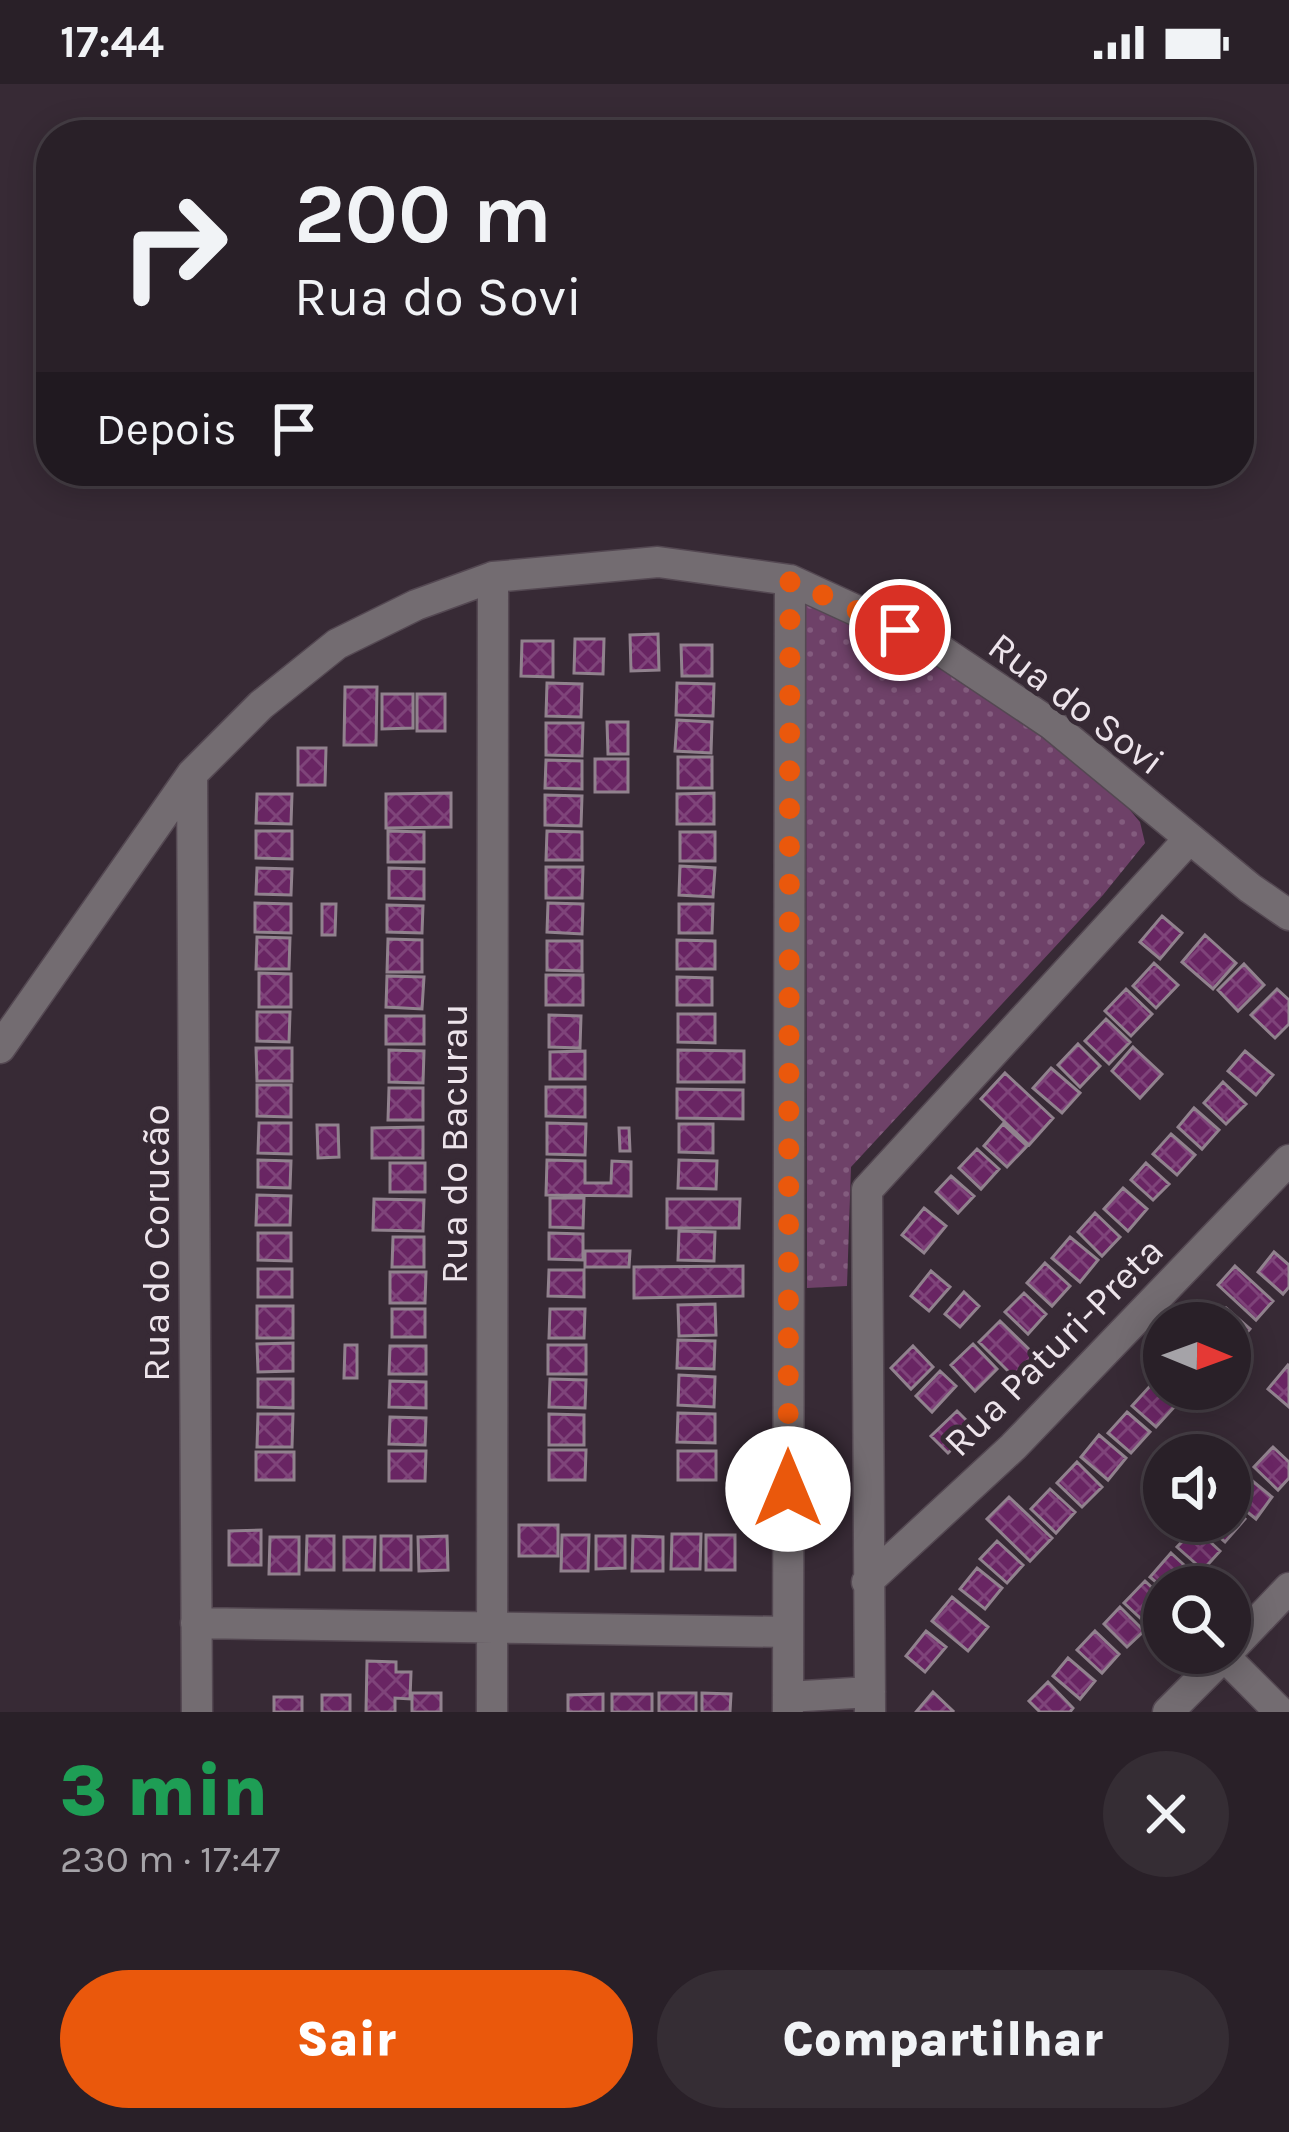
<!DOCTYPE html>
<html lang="pt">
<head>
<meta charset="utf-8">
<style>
	:root { --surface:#292028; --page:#352d34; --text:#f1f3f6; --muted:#a5a3a8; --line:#453e45; --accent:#ea580c }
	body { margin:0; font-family:Karla,sans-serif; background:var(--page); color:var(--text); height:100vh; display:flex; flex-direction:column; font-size:45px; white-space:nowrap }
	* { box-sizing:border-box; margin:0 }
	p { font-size:39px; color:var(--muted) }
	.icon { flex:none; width:66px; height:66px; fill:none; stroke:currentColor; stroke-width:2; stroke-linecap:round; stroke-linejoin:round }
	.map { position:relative; height:1628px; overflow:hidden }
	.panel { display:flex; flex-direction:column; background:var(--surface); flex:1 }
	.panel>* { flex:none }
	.hud { position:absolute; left:36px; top:36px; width:1218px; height:366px; border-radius:48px; box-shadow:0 6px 30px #0003,0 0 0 3px var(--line); background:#292028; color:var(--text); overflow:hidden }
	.needle { width:78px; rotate:91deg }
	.fabs { position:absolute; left:1143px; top:1218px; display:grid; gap:24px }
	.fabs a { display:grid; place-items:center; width:108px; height:108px; border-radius:50%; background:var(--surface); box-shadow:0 6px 30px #0003,0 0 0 3px var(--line); font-size:60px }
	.pin { position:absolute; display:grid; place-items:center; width:102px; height:102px; color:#fff; margin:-51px; border:6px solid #fff; border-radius:50%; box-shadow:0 3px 12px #0007 }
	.me { position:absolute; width:132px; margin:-66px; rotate:0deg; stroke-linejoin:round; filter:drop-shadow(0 0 9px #0008) }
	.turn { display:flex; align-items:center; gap:42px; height:252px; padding:0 60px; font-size:54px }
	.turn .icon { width:156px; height:156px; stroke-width:2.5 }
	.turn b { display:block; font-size:84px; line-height:102px }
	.then { display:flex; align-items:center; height:114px; padding:0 60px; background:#0003; gap:24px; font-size:45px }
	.round { display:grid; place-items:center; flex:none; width:126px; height:126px; border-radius:63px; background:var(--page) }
	.summary { display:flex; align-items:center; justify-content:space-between; height:204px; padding:0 60px }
	h1 { font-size:72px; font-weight:800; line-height:90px; color:#1e9e55 }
	.action { display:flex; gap:24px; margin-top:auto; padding:24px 60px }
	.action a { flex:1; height:138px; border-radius:72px; background:var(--accent); color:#fff; font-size:48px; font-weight:800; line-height:138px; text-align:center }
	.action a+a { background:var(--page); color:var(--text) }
	.status { display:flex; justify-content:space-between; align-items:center; height:84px; padding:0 60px; background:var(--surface); direction:ltr }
	.status svg { height:33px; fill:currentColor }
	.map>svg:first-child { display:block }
	.park { fill:url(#park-dots) }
	.building { fill:url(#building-cross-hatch); stroke:#91828e; stroke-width:3 }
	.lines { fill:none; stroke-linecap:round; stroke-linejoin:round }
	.minor-casing { stroke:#544852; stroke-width:33 }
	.minor { stroke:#736c71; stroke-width:30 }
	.route { stroke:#ea580c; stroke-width:21; stroke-dasharray:0 37.8 }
	.labels { text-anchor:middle; stroke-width:10; stroke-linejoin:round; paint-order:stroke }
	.street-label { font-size:39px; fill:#ede4eb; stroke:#372a35 }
</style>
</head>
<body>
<div class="status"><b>17:44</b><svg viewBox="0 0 49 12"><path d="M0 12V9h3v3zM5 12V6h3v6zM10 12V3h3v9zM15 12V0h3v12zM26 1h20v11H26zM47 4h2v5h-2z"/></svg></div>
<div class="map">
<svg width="1289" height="1628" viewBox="0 0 1289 1628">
	<defs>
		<pattern id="park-dots" width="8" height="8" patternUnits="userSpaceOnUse" patternTransform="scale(3)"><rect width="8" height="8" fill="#6e4168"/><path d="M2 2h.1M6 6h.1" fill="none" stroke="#835c7e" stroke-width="1.8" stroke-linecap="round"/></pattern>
		<pattern id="building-cross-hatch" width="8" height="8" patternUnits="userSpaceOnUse" patternTransform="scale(3)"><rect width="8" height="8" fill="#692563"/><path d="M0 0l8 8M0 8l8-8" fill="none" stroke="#7f447a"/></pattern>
	</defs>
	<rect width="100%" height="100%" fill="#372a35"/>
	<!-- park -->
	<path class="park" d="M806 518 925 574 1006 625 1118 712 1140 738 1145 759 1103 811 851 1083 847 1202 807 1204Z"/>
	<!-- building -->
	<path class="building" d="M658 550 659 586 631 587 630 551Z
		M575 555H604L603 590 574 589Z
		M522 557H553V593L521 592Z
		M681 561H712V592H682Z
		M547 599 582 600 581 633 546 632Z
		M677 599 714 600 713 632 676 631Z
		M345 603H377L376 661H344Z
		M382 610H413V644L382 645Z
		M417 610H445V647H417Z
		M677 636 712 638 711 669 675 667Z
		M607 638H628V670H608Z
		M546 639H583L582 672 546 671Z
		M298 664H326L325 701H298Z
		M678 673H712V704H678Z
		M595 675H628V708H595Z
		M546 676 582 677V705L545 704Z
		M451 709V743L386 744V710Z
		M714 709V740H677V710Z
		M257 710H292L291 740 256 739Z
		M545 711 582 712 581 742 545 741Z
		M256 747H292V775L256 774Z
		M388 747 424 748V778H388Z
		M547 747 582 748V776H546Z
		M680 748H715V777H680Z
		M680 782 715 784 713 813 679 811Z
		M546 783H583L582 814H546Z
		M257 784 292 785 291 811 256 810Z
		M389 784 424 785V815L389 814Z
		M255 819 291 820V849L255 848Z
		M548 819 583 820 582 850 547 848Z
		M322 820H336L335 851H322Z
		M679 820H713L712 849H679Z
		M387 821 423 822 422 849 387 848Z
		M1162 832 1182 849 1160 875 1140 858Z
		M1205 851 1236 879 1213 905 1182 878Z
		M257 853 290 854 289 885H256Z
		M388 855 422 856V888H387Z
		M677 856 715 857V885H677Z
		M547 857H582V887L547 886Z
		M1154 879 1178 901 1156 924 1133 902Z
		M1244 880 1264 901 1238 927 1218 906Z
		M259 889 291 890V923H259Z
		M546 891H583V921H546Z
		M387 892 424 893 422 925 386 923Z
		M677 893 712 894V921H677Z
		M1126 905 1152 930 1131 952 1105 927Z
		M1277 905 1289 916V940L1275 954 1251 931Z
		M257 928H290L289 958 257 957Z
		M678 930H715V959L678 958Z
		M549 931 581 932 580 964 549 963Z
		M386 932H424V960H386Z
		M1106 935 1130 958 1109 980 1085 957Z
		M1078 960 1100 982 1080 1003 1058 981Z
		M1133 963 1162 990 1140 1014 1112 987Z
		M256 964H292V997H257Z
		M389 966 424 967 423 999 389 998Z
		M678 966 744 967V998H678Z
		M585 967V995H550V968Z
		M1245 967 1273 991 1256 1011 1228 987Z
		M1051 984 1080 1009 1062 1029 1033 1004Z
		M1005 989 1053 1034 1029 1061 981 1015Z
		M1223 998 1246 1020 1226 1040 1204 1019Z
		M257 1001H291V1033L257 1032Z
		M546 1003H585V1033L546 1032Z
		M389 1004H423V1036H388Z
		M677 1005 743 1006V1035L677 1034Z
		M1194 1024 1219 1046 1202 1065 1178 1043Z
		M259 1039H291V1070L258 1069Z
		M547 1039 586 1040 585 1071 547 1070Z
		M679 1040H713V1069L679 1068Z
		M1003 1040 1027 1062 1007 1083 984 1062Z
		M317 1041H338L339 1073 318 1074Z
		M423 1043V1074H372V1044Z
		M619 1044H629L630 1067H620Z
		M1171 1050 1195 1071 1177 1091 1153 1070Z
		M977 1065 999 1085 981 1105 959 1084Z
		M258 1076 291 1077 290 1104 258 1103Z
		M547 1076 585 1077V1099H611L612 1077 631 1078V1112L546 1111Z
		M679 1076 717 1077 716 1105 678 1104Z
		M390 1079H425V1108H390Z
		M1146 1079 1169 1100 1153 1116 1131 1096Z
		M951 1092 974 1112 958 1129 936 1108Z
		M1123 1104 1147 1125 1128 1147 1104 1125Z
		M257 1111 291 1112 290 1141H256Z
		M550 1114H584L583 1144 550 1143Z
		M374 1115 424 1116 423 1147 373 1146Z
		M667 1115H740L739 1144H667Z
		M924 1124 946 1142 924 1169 902 1151Z
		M1095 1129 1120 1153 1102 1172 1078 1148Z
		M679 1147 715 1148 714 1177 678 1176Z
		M258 1149H291V1177L258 1176Z
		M549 1149 583 1150V1176L549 1175Z
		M393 1153H424V1183H392Z
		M1070 1153 1098 1176 1080 1198 1052 1174Z
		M585 1167H630L629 1183H585Z
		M1274 1168 1289 1181V1203L1283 1210 1258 1188Z
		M1045 1179 1070 1202 1052 1222 1027 1199Z
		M743 1182V1212L634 1214V1183Z
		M1235 1182 1273 1217 1256 1236 1218 1201Z
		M258 1185H292V1213H258Z
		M549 1186H584V1213L548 1212Z
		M931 1187 950 1203 929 1227 911 1212Z
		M390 1188H426L425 1219H390Z
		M964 1208 979 1222 960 1243 945 1230Z
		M1024 1209 1046 1230 1028 1250 1005 1228Z
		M715 1220 716 1251 679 1252 678 1221Z
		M257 1222H293V1254H257Z
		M1226 1224 1250 1245 1233 1265 1230 1239H1213Z
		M392 1225H425V1253H392Z
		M550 1225H585L584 1254H549Z
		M1000 1237 1040 1276 1019 1298 979 1258Z
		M678 1256 715 1257 714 1285 677 1284Z
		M293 1259V1287L258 1288 257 1260Z
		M973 1260 997 1285 975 1307 951 1281Z
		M345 1261H357V1294H344Z
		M548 1261H586V1290H548Z
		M390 1262H426V1290H389Z
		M913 1262 933 1283 911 1305 891 1284Z
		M1288 1281 1289 1282V1323L1268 1305Z
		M940 1287 956 1302 932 1328 916 1312Z
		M679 1291 715 1293 714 1323 678 1321Z
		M258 1295H293V1324L258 1323Z
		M550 1295 586 1296 585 1324 549 1323Z
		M390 1297 426 1298V1324L389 1323Z
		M1151 1301 1175 1322 1156 1343 1132 1322Z
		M957 1327 974 1344 948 1369 931 1352Z
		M1127 1328 1150 1348 1131 1369 1108 1349Z
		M678 1329 715 1330V1359L677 1358Z
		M258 1330H293L292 1363H257Z
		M549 1330 584 1331V1361H549Z
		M390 1333 426 1334 425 1361 389 1360Z
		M1099 1351 1126 1374 1108 1396 1081 1373Z
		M1273 1363 1289 1378V1394L1278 1406 1254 1383Z
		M549 1366H586L585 1396H549Z
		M389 1367H426L425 1397H389Z
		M678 1367H716V1396H678Z
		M256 1368H294V1396H256Z
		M1077 1378 1102 1403 1082 1423 1057 1399Z
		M1244 1390 1272 1413 1256 1435 1230 1414V1407Z
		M1050 1405 1075 1428 1056 1449 1031 1425Z
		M1009 1413 1052 1454 1030 1477 987 1435Z
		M1230 1422 1245 1435 1225 1458 1201 1437H1230Z
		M519 1441H558V1472H519Z
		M1195 1444 1220 1467 1203 1486 1177 1463Z
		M261 1446V1481H229V1447Z
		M672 1450H701L700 1485H671Z
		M562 1451H589L588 1487H561Z
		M706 1451H735V1486H706Z
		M307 1452H334V1486H306Z
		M381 1452H411V1486H381Z
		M447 1452 448 1486 419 1487 418 1453Z
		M596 1452H625V1484L596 1485Z
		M633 1452 663 1453V1487H632Z
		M270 1453H299V1490H269Z
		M344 1453H375L374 1486H344Z
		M997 1457 1023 1481 1007 1499 980 1475Z
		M1171 1469 1195 1491 1184 1503 1164 1505 1150 1493Z
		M977 1484 1002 1504 985 1525 960 1505Z
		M1145 1497 1164 1515V1556L1124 1519Z
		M952 1513 988 1543 968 1567 932 1537Z
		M1120 1523 1144 1547 1127 1563 1104 1540Z
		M926 1547 946 1563 925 1588 906 1572Z
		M1095 1547 1119 1570 1102 1589 1077 1566Z
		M1068 1574 1095 1597 1080 1615 1053 1592Z
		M367 1577 396 1578V1588H411L410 1615 395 1614V1628H366Z
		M1048 1598 1073 1624 1070 1628H1040L1029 1617Z
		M933 1608 953 1627 952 1628H916Z
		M412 1609H441V1628H412Z
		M659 1609H696V1628H659Z
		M702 1609 731 1610 730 1628H702Z
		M603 1610V1628H568V1611Z
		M612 1610H652V1628H612Z
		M322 1611H350V1628H322Z
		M274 1613H302V1628H274Z"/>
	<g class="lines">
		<defs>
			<path id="minor" d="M192 690 197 1628
				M0 964 192 690 261 621 337 560 416 521 493 493 658 478 790 496 936 563 1051 640 1250 804 1289 831
				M867 1498 1013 1363 1289 1076
				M196 1539 788 1548
				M1230 1566 1289 1504
				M1224 1572 1280 1628
				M788 1613 870 1608
				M492 1628 493 493
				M788 1628 790 496
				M870 1628 867 1106 1189 755
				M1168 1628 1227 1569"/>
		</defs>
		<!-- minor casing -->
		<use href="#minor" class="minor-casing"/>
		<!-- minor -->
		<use href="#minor" class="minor"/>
	</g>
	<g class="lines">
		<!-- route -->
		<path class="route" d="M788 1405 790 496 900 546"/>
	</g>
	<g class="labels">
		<!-- street labels -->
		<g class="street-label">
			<text transform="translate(1077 619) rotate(37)" y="14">Rua do Sovi</text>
			<text transform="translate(453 1060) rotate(-90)" y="14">Rua do Bacurau</text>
			<text transform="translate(155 1159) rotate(-90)" y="14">Rua do Corucão</text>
			<text transform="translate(1053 1262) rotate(-45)" y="14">Rua Paturi-Preta</text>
		</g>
	</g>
</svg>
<div class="fabs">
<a><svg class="needle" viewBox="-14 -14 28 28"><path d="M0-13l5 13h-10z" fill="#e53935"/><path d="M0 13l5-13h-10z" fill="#a5a3a8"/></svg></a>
<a><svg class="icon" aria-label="sound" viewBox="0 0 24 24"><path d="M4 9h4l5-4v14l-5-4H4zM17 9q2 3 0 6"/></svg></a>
<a><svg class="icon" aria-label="search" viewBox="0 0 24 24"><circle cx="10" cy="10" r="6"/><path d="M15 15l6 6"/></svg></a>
</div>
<div class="pin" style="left:900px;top:546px;background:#d93025"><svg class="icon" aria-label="arrive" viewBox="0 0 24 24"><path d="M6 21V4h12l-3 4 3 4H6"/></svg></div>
<svg class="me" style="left:788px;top:1405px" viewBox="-20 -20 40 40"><circle r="19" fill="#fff"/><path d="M0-13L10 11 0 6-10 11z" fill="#ea580c"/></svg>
<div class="hud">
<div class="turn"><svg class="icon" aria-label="right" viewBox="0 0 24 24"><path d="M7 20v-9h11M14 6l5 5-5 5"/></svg><div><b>200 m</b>Rua do Sovi</div></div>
<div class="then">Depois<svg class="icon" aria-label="arrive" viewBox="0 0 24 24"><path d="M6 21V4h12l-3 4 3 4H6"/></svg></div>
</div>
</div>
<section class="panel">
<div class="summary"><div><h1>3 min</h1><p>230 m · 17:47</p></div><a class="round"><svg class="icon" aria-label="close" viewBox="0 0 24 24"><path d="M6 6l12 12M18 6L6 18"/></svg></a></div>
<div class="action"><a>Sair</a><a>Compartilhar</a></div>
</section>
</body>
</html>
